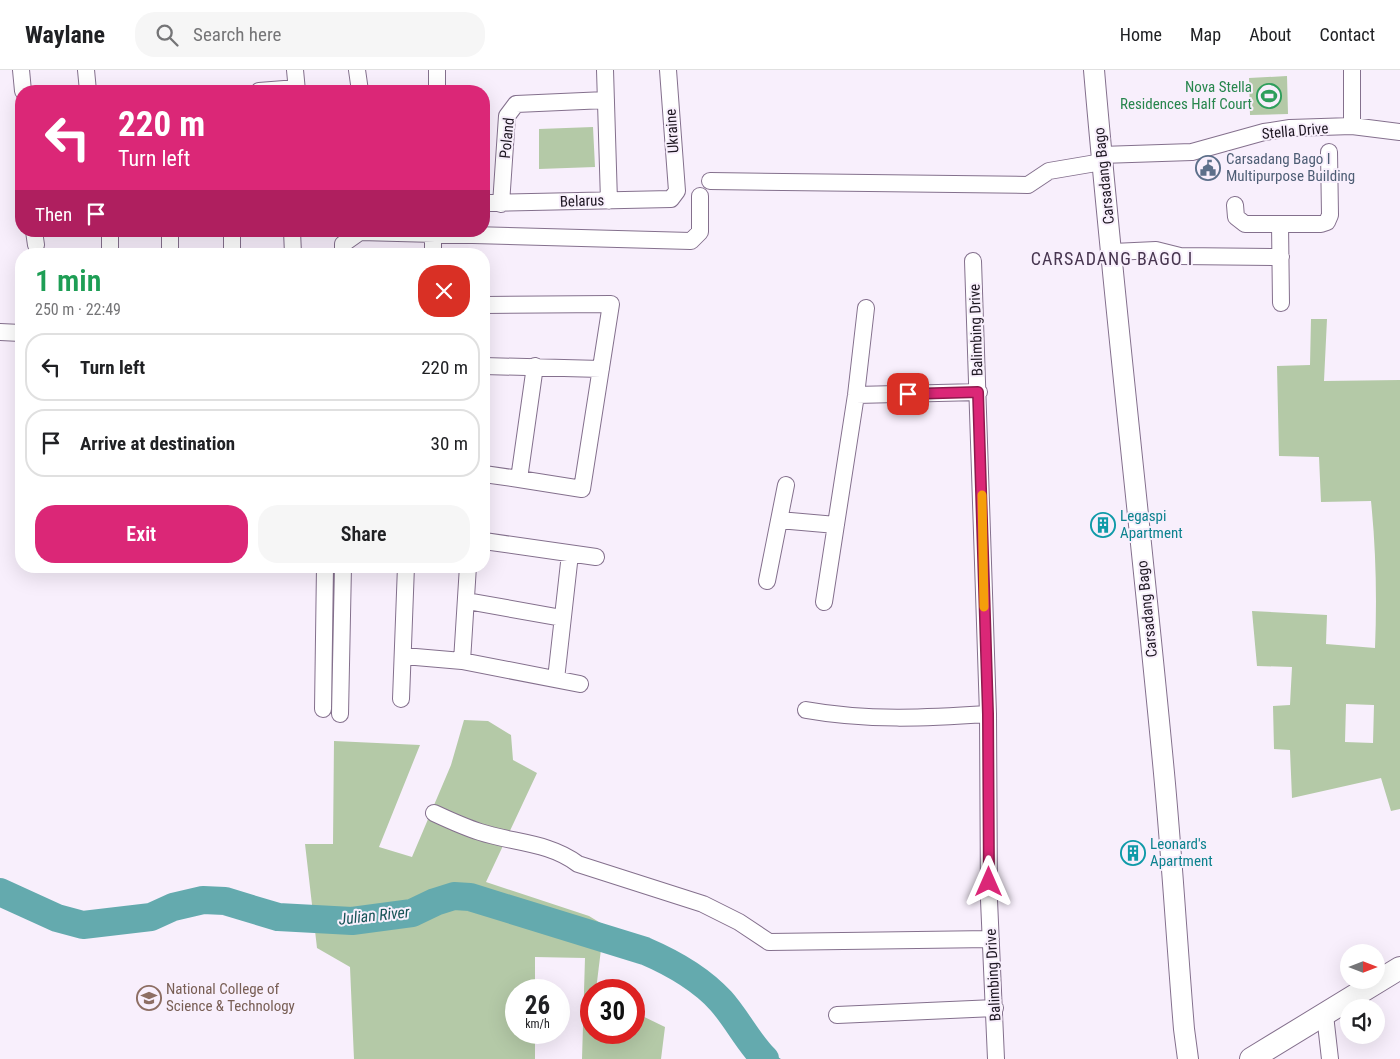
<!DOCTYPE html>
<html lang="en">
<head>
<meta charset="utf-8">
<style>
	:root { --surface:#fff; --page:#f6f6f6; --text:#202124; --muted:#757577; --line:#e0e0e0; --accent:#db2777 }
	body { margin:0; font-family:"Roboto Condensed",sans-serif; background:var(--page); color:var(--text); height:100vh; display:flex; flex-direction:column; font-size:19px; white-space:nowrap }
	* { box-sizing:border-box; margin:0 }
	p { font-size:16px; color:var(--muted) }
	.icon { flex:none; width:28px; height:28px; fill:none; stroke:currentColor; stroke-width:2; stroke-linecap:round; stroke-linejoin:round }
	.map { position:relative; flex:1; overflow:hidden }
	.drawer { position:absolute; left:15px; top:178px; width:475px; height:325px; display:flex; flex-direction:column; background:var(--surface); border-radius:20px; box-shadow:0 5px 20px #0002 }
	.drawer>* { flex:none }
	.top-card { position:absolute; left:15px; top:15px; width:475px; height:152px; border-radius:20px; box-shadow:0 5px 20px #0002; background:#db2777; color:#fff; overflow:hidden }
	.needle { width:32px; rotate:90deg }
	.buttons { position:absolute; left:1340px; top:874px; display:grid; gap:10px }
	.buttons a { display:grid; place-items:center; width:45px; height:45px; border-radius:50%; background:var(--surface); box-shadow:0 5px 20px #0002; font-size:25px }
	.speed { position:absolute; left:505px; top:909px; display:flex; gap:10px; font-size:25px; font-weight:700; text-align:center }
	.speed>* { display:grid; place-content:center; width:65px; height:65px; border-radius:50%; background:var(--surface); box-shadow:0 5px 20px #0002; line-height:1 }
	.speed small { font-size:12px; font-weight:400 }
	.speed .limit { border:8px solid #d22; background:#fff; color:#111 }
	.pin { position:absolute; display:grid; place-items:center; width:42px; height:42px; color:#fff; margin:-21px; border-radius:10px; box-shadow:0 2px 8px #0006 }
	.me { position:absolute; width:55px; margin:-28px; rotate:0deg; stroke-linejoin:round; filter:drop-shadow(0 0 4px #0008) }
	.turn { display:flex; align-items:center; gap:18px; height:105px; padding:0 20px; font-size:22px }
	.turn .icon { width:65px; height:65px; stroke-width:2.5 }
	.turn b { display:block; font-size:35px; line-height:42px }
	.then { display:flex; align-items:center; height:48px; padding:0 20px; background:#0003; gap:10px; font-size:19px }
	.round { display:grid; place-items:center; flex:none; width:52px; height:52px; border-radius:20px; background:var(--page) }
	.summary { display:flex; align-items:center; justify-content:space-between; height:85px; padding:0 20px }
	h1 { font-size:30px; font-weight:600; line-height:38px; color:#1e9e55 }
	.button { display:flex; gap:10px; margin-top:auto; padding:10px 20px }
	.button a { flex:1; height:58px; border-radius:20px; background:var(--accent); color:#fff; font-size:20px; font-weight:600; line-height:58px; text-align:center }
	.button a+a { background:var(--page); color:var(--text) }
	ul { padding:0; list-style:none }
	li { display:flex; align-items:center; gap:15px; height:68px; margin:0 10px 8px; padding:0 10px; border:2px solid var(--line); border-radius:20px }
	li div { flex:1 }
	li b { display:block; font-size:19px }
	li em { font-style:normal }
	header { display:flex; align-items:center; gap:30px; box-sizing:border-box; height:70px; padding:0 25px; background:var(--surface); border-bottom:1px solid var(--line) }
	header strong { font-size:24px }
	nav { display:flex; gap:28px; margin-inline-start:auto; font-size:18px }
	.search { width:350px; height:45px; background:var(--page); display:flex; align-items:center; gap:12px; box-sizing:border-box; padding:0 18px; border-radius:20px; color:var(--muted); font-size:19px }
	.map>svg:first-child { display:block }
	.green { fill:#b4c9a7; fill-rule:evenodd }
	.water { fill:#64aaae }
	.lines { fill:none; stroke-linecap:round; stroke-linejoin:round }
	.river { stroke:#64aaae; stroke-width:28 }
	.minor-casing { stroke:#84708d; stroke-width:18 }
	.tertiary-casing { stroke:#84708d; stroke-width:22 }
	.secondary-casing { stroke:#84708d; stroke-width:24 }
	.minor { stroke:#fff; stroke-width:16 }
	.tertiary { stroke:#fff; stroke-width:20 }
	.secondary { stroke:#fff; stroke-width:22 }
	.route-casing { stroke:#8e194d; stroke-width:12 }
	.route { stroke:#db2777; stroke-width:9 }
	.slow { stroke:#f59e0b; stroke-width:9 }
	.labels { text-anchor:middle; stroke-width:4; stroke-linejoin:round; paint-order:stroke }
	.leisure-label { font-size:15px; fill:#27864d; stroke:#f8effc; text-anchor:end }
	.street-label { font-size:15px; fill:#1e1722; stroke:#f8effc }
	.service-label { font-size:15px; fill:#4e5e75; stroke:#f8effc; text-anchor:start }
	.culture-label { font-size:15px; fill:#0d838f; stroke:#f8effc; text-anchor:start }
	.education-label { font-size:15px; fill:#785e54; stroke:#f8effc; text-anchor:start }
	.water-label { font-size:16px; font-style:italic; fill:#155356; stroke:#f8effc }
	.quarter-label { font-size:18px; letter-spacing:1px; fill:#483650; stroke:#f8effc }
</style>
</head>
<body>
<header>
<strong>Waylane</strong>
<div class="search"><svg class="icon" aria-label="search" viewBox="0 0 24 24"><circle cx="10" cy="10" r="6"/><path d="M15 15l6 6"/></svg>Search here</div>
<nav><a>Home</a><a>Map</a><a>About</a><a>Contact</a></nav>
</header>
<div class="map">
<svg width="1400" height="989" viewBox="0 0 1400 989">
	<rect width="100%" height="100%" fill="#f8effc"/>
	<!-- green -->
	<path class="green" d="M1287 6 1288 44 1250 45 1249 8Z
		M593 57 595 97 539 99V59Z
		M1311 249H1327L1324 311 1400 310V739L1391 741 1381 708 1292 728 1290 680 1274 679 1273 636 1290 635 1292 597 1257 596 1252 541 1327 545 1326 574 1375 578C1377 529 1376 480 1371 431L1321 432 1319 387 1279 386 1277 296 1310 295ZM1346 634 1374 635 1373 673 1345 672Z
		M464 650 488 651 511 665 513 690 537 703 486 812 589 846 604 855 596 920H591V962H634V942L665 957 661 989H582L585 888 535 887V920H516V962L535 963V989H354L350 897 317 878 305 774H333L334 671 420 675 379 777 412 787 451 695Z"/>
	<!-- water -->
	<path class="water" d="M731 933 762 977 781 989H757L746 981 719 943Z"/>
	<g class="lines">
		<!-- river -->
		<path class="river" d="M0 822 57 848 83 855 151 847 173 837 203 830 225 831 278 847 352 851 412 843 435 832 454 826 470 827 645 881C673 893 700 908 721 931 737 949 748 972 765 989"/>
		<defs>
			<path id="minor" d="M21 0 23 21
				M86 0 88 21
				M295 0 297 21
				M357 0 360 21
				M605 0 609 131
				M259 21 297 18
				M437 21V0
				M1352 56V0
				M1101 85 1192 82 1264 62 1290 58 1352 56 1400 62
				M710 111 1028 115 1049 101 1102 92
				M484 133 671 129 677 121 668 0
				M501 134 507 46 516 34 606 30
				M1235 135 1236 147 1245 154H1321L1327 152 1330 145 1329 82
				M1280 154 1281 233
				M34 161 36 175
				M110 161V184
				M170 161V184
				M232 161V184
				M292 161 293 184
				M1113 182 1156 180 1180 186 1281 187
				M343 184V174L360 162 691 171 700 162V126
				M433 184V166
				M973 191 988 644 989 830 996 989
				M484 235 611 234 582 419 519 409 535 296
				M0 262 21 263
				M484 296 601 299
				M856 325 979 322
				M484 404 519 409
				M779 450 836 455
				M484 471 596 487
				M767 511 786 415
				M467 531 562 548
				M824 532 856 325 866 238
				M404 586 462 591 580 614
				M462 591 468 496
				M556 609 570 484
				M401 629 406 496
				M323 639 325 496
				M806 640C867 651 927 648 988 644
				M340 644 343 496
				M434 743C449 750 464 757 480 762 513 773 549 772 578 794L703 834 739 852 769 872 991 869
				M837 945 995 938
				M1325 945 1330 989"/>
			<path id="tertiary" d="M1094 0C1114 235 1142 469 1164 703 1172 788 1177 874 1184 959L1188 989"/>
			<path id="secondary" d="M1251 989 1400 898"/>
		</defs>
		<!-- minor casing -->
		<use href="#minor" class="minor-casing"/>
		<!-- tertiary casing -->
		<use href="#tertiary" class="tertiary-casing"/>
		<!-- secondary casing -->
		<use href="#secondary" class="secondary-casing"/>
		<!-- minor -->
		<use href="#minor" class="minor"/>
		<!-- tertiary -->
		<use href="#tertiary" class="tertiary"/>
		<!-- secondary -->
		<use href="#secondary" class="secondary"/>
	</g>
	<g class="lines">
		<defs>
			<path id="route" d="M908 324 978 322 988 644 989 812"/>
		</defs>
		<!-- route casing -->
		<use href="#route" class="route-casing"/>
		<!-- route -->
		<use href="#route" class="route"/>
		<!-- slow -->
		<path class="slow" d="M982 425 984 537"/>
	</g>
	<!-- icons -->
	<defs>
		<symbol id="stadium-ring" viewBox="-11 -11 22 22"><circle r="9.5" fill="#f8effc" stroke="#2e9e5b" stroke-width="1.5"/><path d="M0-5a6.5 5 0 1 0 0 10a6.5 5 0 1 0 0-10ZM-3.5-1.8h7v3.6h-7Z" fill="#2e9e5b"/></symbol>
		<symbol id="civic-ring" viewBox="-11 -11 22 22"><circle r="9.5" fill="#f8effc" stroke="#5c6f8a" stroke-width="1.5"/><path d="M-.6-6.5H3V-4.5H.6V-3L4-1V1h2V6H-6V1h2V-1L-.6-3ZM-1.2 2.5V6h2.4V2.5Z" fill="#5c6f8a"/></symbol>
		<symbol id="building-ring" viewBox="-11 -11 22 22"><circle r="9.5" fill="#f8effc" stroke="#0f9aa8" stroke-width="1.5"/><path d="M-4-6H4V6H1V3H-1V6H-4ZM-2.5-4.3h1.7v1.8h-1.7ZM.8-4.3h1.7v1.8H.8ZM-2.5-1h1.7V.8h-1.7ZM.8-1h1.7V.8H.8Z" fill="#0f9aa8"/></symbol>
		<symbol id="school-ring" viewBox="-11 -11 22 22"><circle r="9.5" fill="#f8effc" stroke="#8d6e63" stroke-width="1.5"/><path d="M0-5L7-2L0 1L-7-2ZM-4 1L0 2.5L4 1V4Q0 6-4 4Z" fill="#8d6e63"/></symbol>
	</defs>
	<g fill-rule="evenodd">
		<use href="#stadium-ring" x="1255" y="12" width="28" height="28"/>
		<use href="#civic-ring" x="1194" y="84" width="28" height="28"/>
		<use href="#building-ring" x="1089" y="441" width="28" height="28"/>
		<use href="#building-ring" x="1119" y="769" width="28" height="28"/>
		<use href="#school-ring" x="135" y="914" width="28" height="28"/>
	</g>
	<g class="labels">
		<!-- leisure labels -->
		<g class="leisure-label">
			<text x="1252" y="22">Nova Stella<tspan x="1252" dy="17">Residences Half Court</tspan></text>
		</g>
		<!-- street labels -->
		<g class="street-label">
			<text transform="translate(672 61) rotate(-94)" y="5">Ukraine</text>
			<text transform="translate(1295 61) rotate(-5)" y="5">Stella Drive</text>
			<text transform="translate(507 68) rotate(-84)" y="5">Poland</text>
			<text transform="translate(1104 106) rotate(-96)" y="5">Carsadang Bago</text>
			<text transform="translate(582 131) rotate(-2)" y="5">Belarus</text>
			<text transform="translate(976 260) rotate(-92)" y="5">Balimbing Drive</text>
			<text transform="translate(1147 539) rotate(-96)" y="5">Carsadang Bago</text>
			<text transform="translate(993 905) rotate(-93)" y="5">Balimbing Drive</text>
		</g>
		<!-- service labels -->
		<g class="service-label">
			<text x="1226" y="94">Carsadang Bago I<tspan x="1226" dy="17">Multipurpose Building</tspan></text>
		</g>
		<!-- culture labels -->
		<g class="culture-label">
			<text x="1120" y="451">Legaspi<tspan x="1120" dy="17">Apartment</tspan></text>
			<text x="1150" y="779">Leonard's<tspan x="1150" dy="17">Apartment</tspan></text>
		</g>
		<!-- education labels -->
		<g class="education-label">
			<text x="166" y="924">National College of<tspan x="166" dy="17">Science &amp; Technology</tspan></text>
		</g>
		<!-- water labels -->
		<g class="water-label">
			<text transform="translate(374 845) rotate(-6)" y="6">Julian River</text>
		</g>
		<!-- quarter labels -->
		<g class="quarter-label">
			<text x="1112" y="195">CARSADANG BAGO I</text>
		</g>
	</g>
</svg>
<div class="buttons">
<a><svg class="needle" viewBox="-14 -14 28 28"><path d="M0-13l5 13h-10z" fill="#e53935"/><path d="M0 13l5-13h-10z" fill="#757577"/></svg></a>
<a><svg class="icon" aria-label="sound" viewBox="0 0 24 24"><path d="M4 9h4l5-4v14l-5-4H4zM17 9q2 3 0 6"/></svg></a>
</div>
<div class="speed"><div>26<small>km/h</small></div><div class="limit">30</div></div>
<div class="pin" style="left:908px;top:324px;background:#d93025"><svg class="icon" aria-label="arrive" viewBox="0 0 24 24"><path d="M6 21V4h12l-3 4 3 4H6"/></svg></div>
<svg class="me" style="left:989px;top:812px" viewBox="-20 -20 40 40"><path d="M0-17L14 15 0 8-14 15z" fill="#db2777" stroke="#fff" stroke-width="4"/></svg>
<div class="top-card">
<div class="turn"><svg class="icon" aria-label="left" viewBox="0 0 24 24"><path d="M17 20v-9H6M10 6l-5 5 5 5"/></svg><div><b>220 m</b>Turn left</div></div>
<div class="then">Then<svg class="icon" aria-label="arrive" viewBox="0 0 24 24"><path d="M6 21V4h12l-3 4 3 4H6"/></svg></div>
</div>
<section class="drawer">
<div class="summary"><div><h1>1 min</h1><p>250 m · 22:49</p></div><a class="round" style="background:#d93025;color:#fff"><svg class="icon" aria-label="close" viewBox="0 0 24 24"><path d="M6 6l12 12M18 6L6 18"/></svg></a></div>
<ul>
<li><svg class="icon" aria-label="left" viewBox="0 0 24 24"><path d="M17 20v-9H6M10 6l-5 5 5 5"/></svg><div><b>Turn left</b></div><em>220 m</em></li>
<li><svg class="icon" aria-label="arrive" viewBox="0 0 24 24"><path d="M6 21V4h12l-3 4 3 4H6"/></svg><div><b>Arrive at destination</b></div><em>30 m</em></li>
</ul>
<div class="button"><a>Exit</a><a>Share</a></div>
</section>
</div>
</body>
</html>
